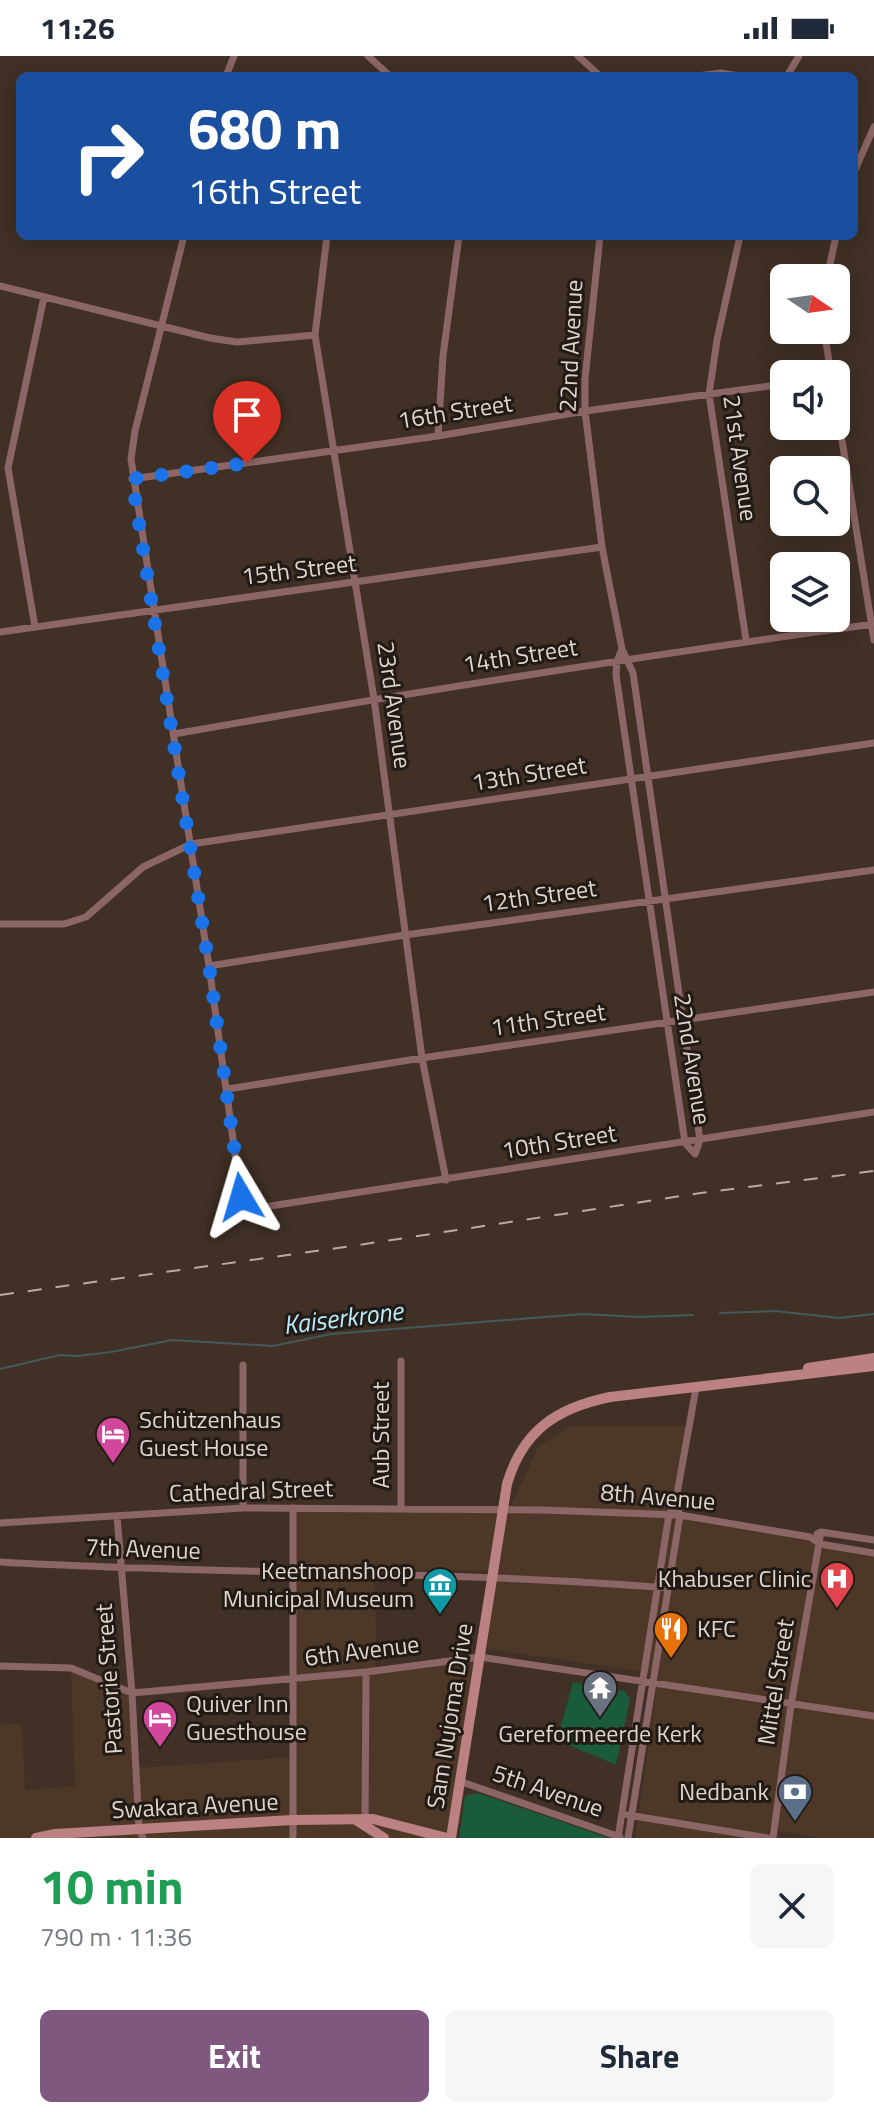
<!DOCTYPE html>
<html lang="en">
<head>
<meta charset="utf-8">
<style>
	:root { --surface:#fff; --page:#f6f6f7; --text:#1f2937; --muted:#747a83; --accent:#7e587f }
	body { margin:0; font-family:"Titillium Web",sans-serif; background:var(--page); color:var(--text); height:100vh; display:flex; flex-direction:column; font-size:30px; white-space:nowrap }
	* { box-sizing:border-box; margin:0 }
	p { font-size:26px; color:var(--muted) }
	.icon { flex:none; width:44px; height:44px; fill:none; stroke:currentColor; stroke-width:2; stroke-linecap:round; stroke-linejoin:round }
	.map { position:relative; height:1782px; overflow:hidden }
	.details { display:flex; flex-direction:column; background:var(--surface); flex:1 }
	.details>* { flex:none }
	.guide { position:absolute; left:16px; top:16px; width:842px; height:168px; border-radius:12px; box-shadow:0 4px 20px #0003; background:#1a4fa0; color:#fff; overflow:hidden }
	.needle { width:52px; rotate:103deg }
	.fabs { position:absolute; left:770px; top:208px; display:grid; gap:16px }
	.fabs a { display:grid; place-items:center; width:80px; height:80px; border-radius:12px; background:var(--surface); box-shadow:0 4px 20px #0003; font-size:40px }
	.pin { position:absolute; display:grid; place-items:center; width:68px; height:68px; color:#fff; margin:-82px -34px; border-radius:50% 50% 50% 0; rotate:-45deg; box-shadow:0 0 8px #0007 }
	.pin .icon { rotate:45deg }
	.me { position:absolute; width:88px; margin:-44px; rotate:353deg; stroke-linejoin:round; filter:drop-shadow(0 0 6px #0008) }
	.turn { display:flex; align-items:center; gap:28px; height:168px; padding:0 40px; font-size:36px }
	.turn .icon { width:104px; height:104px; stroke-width:2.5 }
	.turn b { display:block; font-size:56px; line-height:68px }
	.round { display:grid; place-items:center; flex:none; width:84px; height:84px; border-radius:12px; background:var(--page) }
	.overview { display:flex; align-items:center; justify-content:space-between; height:136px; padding:0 40px }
	h1 { font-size:48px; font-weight:700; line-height:60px; color:#1e9e55 }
	.primary-button { display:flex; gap:16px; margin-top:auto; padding:16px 40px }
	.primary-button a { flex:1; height:92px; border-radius:12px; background:var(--accent); color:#fff; font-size:32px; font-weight:700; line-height:92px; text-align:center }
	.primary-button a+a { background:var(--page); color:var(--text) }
	.status { display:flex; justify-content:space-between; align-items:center; height:56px; padding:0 40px; background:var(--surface); direction:ltr }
	.status svg { height:22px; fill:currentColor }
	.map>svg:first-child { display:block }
	.built { fill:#4d3828 }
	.green { fill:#195b3a }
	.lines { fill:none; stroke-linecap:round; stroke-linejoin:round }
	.stream { stroke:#435a5d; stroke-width:2 }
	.street { stroke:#8c6666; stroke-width:7 }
	.secondary { stroke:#bc8181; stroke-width:10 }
	.rail { stroke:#b8aca4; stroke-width:2; stroke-dasharray:14 14; stroke-linecap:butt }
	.route { stroke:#1a73e8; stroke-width:14; stroke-dasharray:0 25.2 }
	.labels { text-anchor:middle; stroke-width:6; stroke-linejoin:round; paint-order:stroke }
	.street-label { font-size:24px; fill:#dfd5ce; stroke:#211a15 }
	.poi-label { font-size:24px; fill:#dfd5ce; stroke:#211a15; text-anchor:start }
	.water-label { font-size:26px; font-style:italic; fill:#b8ebf9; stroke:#211a15 }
</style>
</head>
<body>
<div class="status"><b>11:26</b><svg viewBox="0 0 49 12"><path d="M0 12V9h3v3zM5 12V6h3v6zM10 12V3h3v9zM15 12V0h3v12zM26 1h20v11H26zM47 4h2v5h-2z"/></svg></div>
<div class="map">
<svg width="874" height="1782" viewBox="0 0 874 1782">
	<rect width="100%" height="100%" fill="#403025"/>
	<!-- built -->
	<path class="built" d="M570 1370H689L670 1457 810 1481 820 1488 874 1497V1782H821L769 1773 768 1782H635L659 1618 487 1593 497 1515 375 1513 376 1615 480 1601 451 1782H0V1667L22 1669 25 1734 75 1730 71 1612 132 1637 136 1712 291 1701 293 1452 509 1454 539 1390Z"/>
	<!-- green -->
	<path class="green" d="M573 1626 624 1635 630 1643 616 1709 557 1684Z
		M477 1737 493 1742 609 1782H459L465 1740Z"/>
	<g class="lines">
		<!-- stream -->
		<path class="stream" d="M720 1257 775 1255 839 1262 874 1258
			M0 1313 60 1299 77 1300 111 1296 172 1284 273 1290 331 1278 583 1258 639 1261 693 1259"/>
		<!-- street -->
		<path class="street" d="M368 0 390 20
			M578 0 600 20
			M226 20 234 0
			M697 20 721 17 739 20
			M787 20 799 0
			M854 116 874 71
			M184 180 135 375 131 403 209 910 241 1141 249 1151H264L874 1056
			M327 180 315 279 374 643 422 1002 446 1124
			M600 180 585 323V355L602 491 622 593 633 617 700 1084 695 1098 685 1087 616 619 617 605 622 593
			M740 180 717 284 709 338 746 584
			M827 222 836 180
			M0 230 210 282 237 286 315 279
			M824 274 831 318
			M836 347 874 584
			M438 380 443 300 459 180
			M132 423 438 380 585 355 784 328
			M35 571 8 412 44 241
			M0 576 602 491
			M174 678C407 637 640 600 874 568
			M0 868H64L86 861 143 811 191 788 874 687
			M209 910 405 879 874 814
			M228 1033 422 1002 874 936
			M401 1305V1453
			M243 1309V1452
			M117 1460 132 1637 139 1773 143 1782
			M0 1467 243 1452 542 1454 680 1459 810 1481 820 1488 874 1497
			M817 1478 821 1476 874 1484
			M0 1506C223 1519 446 1514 668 1532
			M0 1610 71 1612 132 1637 366 1616 480 1601 874 1660
			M459 1725 620 1781
			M628 1759 768 1782
			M365 1766 366 1616
			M293 1782V1452
			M618 1782 669 1458 675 1449 696 1332
			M628 1782 680 1459 678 1454
			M773 1782 791 1649 821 1476"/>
		<!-- secondary -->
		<path class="secondary" d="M808 1312 874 1302
			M356 1764 384 1782
			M36 1782 55 1778 292 1764 373 1763 447 1782
			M451 1782 507 1428C523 1374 557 1352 610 1341L874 1310"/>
		<!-- rail -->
		<path class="rail" d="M0 1239 352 1190 701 1137 874 1115"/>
	</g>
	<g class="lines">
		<!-- route -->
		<path class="route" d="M241 1141 209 910 132 423 247 407"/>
	</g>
	<!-- icons -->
	<defs>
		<symbol id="hotel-pin" viewBox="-11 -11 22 30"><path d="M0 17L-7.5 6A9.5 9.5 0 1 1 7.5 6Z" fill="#d1479c" stroke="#211a15"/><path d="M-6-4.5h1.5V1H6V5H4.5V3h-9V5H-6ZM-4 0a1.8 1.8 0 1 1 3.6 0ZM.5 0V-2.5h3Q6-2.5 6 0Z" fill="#fff"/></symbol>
		<symbol id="hospital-pin" viewBox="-11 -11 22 30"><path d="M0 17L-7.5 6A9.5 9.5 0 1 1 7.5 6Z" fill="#e0444e" stroke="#211a15"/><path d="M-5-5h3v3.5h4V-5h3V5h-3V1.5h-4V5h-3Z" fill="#fff"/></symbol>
		<symbol id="museum-pin" viewBox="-11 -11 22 30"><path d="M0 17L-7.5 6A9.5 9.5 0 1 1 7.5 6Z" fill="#0f9aa8" stroke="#211a15"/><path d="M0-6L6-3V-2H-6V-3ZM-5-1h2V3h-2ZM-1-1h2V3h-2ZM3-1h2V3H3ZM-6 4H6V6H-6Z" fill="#fff"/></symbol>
		<symbol id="restaurant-pin" viewBox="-11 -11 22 30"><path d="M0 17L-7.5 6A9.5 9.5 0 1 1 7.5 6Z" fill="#e8710a" stroke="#211a15"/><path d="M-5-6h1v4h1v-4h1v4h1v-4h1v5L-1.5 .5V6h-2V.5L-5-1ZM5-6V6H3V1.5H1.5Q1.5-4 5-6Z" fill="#fff"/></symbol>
		<symbol id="temple-pin" viewBox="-11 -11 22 30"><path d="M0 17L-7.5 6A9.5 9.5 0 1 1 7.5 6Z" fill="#6b7280" stroke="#211a15"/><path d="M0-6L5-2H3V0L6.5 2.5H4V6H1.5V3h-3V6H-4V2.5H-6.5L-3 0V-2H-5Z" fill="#fff"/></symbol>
		<symbol id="bank-pin" viewBox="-11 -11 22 30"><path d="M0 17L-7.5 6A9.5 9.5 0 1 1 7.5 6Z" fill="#5c6f8a" stroke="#211a15"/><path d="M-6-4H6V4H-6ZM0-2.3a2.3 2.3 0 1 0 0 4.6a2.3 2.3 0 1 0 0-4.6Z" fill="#fff"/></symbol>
	</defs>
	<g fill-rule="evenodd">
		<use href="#hotel-pin" x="93" y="1358" width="40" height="54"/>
		<use href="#hospital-pin" x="817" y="1503" width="40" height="54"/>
		<use href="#museum-pin" x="420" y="1509" width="40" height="54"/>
		<use href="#restaurant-pin" x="651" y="1553" width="40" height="54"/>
		<use href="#temple-pin" x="580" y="1612" width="40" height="54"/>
		<use href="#hotel-pin" x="140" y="1642" width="40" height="54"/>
		<use href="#bank-pin" x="775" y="1716" width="40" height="54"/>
	</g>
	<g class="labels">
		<!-- street labels -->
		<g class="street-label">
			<text transform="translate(571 290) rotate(-87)" y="8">22nd Avenue</text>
			<text transform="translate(455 356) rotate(-9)" y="8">16th Street</text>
			<text transform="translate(740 402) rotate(82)" y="8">21st Avenue</text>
			<text transform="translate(299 514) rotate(-7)" y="8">15th Street</text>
			<text transform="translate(520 600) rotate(-9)" y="8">14th Street</text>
			<text transform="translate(394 649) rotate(82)" y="8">23rd Avenue</text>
			<text transform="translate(529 718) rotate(-9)" y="8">13th Street</text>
			<text transform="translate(539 840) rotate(-8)" y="8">12th Street</text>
			<text transform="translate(548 964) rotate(-8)" y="8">11th Street</text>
			<text transform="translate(692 1003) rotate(81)" y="8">22nd Avenue</text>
			<text transform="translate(559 1086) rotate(-9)" y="8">10th Street</text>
			<text transform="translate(381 1379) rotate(-90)" y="8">Aub Street</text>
			<text transform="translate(251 1435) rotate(-2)" y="8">Cathedral Street</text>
			<text transform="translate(658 1441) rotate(5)" y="8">8th Avenue</text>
			<text transform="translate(143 1493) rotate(2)" y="8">7th Avenue</text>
			<text transform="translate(362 1595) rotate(-7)" y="8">6th Avenue</text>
			<text transform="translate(109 1623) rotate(-94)" y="8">Pastorie Street</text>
			<text transform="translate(776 1626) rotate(-81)" y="8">Mittel Street</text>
			<text transform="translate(450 1660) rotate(-81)" y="8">Sam Nujoma Drive</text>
			<text transform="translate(548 1735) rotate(19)" y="8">5th Avenue</text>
			<text transform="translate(195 1750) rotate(-3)" y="8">Swakara Avenue</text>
		</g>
		<!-- poi labels -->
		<g class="poi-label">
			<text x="139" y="1372">Schützenhaus<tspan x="139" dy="28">Guest House</tspan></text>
			<text x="414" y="1523" text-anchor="end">Keetmanshoop<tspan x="414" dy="28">Municipal Museum</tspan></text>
			<text x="811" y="1531" text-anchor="end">Khabuser Clinic</text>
			<text x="697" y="1581">KFC</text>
			<text x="186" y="1656">Quiver Inn<tspan x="186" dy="28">Guesthouse</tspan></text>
			<text x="600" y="1686" text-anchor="middle">Gereformeerde Kerk</text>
			<text x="769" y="1744" text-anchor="end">Nedbank</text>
		</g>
		<!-- water labels -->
		<g class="water-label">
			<text transform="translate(343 1262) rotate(-7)" y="9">Kaiserkrone</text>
		</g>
	</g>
</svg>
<div class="fabs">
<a><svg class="needle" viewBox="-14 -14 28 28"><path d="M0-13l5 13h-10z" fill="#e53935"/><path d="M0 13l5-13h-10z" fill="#747a83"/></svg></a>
<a><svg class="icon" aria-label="sound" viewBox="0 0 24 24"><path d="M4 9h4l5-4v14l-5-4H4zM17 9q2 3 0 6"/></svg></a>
<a><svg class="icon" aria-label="search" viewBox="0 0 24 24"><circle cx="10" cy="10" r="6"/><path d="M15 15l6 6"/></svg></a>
<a><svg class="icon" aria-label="layers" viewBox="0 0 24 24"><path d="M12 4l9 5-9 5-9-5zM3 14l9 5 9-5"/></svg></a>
</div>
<div class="pin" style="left:247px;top:407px;background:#d93025"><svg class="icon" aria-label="arrive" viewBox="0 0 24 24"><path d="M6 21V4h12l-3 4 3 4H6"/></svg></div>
<svg class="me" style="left:241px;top:1141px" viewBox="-20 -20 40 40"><path d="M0-17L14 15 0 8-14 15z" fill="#1a73e8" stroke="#fff" stroke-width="4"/></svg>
<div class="guide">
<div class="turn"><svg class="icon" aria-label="right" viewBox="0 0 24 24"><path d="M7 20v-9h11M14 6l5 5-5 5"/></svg><div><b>680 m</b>16th Street</div></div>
</div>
</div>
<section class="details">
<div class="overview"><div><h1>10 min</h1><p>790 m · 11:36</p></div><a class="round"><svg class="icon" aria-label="close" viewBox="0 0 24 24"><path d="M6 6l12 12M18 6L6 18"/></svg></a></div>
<div class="primary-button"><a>Exit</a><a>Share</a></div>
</section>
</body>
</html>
